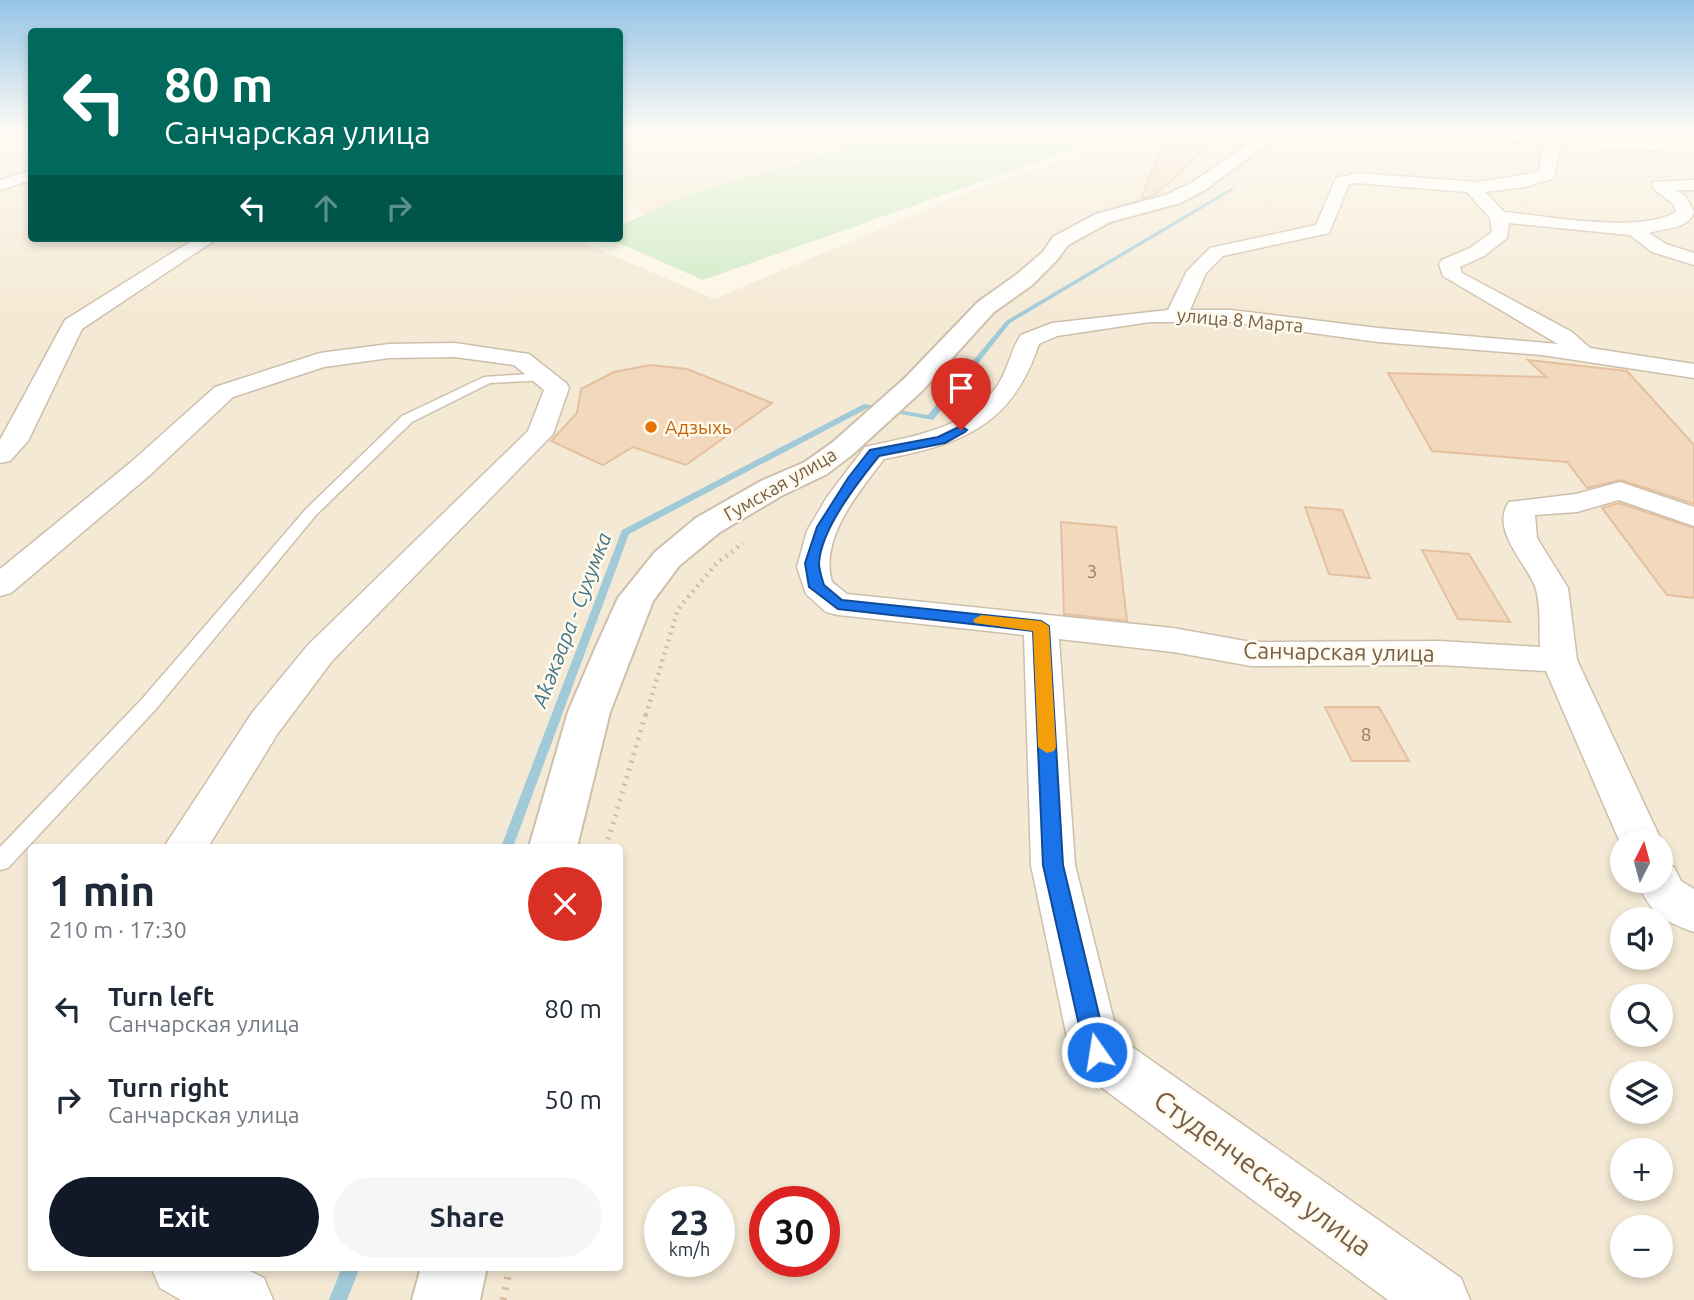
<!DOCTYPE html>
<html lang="en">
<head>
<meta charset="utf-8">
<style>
	:root { --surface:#fff; --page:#f6f6f7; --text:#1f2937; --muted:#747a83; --accent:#111827 }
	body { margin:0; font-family:Ubuntu,sans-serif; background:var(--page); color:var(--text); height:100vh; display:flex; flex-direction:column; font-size:26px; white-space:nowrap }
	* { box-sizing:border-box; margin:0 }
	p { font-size:23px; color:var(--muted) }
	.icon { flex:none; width:38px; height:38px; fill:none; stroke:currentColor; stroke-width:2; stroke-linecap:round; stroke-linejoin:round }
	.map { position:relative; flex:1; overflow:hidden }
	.drawer { position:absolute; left:28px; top:844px; width:595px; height:427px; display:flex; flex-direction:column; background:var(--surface); border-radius:7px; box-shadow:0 4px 10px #0003 }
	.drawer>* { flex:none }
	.banner { position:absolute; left:28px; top:28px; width:595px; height:214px; border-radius:7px; box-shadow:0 4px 10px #0003; background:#00695c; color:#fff; overflow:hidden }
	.needle { width:46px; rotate:6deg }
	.fabs { position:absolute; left:1610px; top:830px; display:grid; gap:14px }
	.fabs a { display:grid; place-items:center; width:63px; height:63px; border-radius:50%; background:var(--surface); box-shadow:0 4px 10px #0003; font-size:35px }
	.speed { position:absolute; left:644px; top:1186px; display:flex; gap:14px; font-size:35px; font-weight:700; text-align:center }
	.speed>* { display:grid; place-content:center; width:91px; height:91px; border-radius:50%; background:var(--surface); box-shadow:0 4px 10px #0003; line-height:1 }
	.speed small { font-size:18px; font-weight:400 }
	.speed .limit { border:10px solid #d22; background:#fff; color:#111 }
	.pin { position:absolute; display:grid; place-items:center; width:60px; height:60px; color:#fff; margin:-72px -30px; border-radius:50% 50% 50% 0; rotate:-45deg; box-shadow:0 0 7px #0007 }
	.pin .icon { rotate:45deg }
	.me { position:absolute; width:77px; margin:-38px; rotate:347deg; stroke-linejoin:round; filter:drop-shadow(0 0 5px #0008) }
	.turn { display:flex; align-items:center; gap:24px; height:147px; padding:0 21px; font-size:32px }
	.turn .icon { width:91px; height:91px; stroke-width:2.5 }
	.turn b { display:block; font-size:49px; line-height:60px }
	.lanes { display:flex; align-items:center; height:66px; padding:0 21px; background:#0003; justify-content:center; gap:35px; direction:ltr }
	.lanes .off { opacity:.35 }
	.round { display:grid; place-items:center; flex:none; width:74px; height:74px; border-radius:37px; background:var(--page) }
	.head { display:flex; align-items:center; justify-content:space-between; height:119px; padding:0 21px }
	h1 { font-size:42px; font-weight:700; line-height:52px }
	.cta { display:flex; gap:14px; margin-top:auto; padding:14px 21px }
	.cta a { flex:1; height:80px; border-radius:42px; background:var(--accent); color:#fff; font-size:28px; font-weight:700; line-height:80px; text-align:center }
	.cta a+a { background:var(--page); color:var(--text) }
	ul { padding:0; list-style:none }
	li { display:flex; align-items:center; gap:21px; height:91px; padding:0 21px }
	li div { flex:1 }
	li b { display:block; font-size:26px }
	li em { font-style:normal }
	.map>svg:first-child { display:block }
	.residential { fill:#f4e9d4; fill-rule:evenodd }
	.green { fill:#cfeac4 }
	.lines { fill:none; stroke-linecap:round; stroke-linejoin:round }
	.stream { fill:#a0cad8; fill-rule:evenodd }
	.building { fill:#f2d8bd; stroke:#e5c09e; stroke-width:2 }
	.service-casing { stroke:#cebfac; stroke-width:3 }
	.minor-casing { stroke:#cebfac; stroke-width:3 }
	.tertiary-casing { stroke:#cebfac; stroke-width:4 }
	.path-far2 { stroke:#d7bba0; stroke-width:4.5; stroke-dasharray:2 5; stroke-linecap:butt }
	.path-far1 { stroke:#d7bba0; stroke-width:5; stroke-dasharray:2 6; stroke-linecap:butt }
	.path { stroke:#d7bba0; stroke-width:7; stroke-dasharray:2.5 8; stroke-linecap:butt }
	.service { fill:#fff; fill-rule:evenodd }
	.minor { fill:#fff; fill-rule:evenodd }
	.tertiary { fill:#fff; fill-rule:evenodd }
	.route { fill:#1a73e8; stroke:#114b97; stroke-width:2 }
	.slow { fill:#f59e0b }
	.food-dot { fill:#e8710a; stroke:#fffaec; stroke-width:2.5 }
	.labels { text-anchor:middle; stroke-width:5; stroke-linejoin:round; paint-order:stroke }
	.far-street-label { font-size:19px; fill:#765f4a; stroke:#fffaec }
	.far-food-label { font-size:19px; fill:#c56008; stroke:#fffaec; text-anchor:start }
	.number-label { font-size:19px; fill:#957d67 }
	.far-water-label { font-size:21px; font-style:italic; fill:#44768a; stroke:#fffaec }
	.street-label { font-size:23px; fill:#765f4a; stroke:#fffaec }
	.near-street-label { font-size:28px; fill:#765f4a; stroke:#fffaec }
</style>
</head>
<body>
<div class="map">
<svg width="1694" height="1300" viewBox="0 0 1694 1300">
	<rect width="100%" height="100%" fill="#fcf6e6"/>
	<!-- residential -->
	<path class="residential" d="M12 133H31L32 238H573L714 299 987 184 1090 151V133H1694V1300H0V136ZM1622 842H1661V880H1622ZM32 847H620V1267H32ZM1622 919H1661V957H1622ZM1622 996H1661V1034H1622ZM1622 1073H1661V1111H1622ZM1622 1150H1661V1188H1622ZM660 1202H719V1262H660ZM765 1202H824V1262H765ZM1622 1227H1661V1265H1622Z
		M620 133H934L647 218 620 192Z"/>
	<!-- green -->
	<path class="green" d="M899 133H1066L1077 148 703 280 608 238H620V226L687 195Z"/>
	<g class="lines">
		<!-- stream -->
		<path class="stream" d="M1231 188 1235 189 1010 323 933 420 868 408 629 534 513 847H501L622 530 864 404 928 415 1006 321Z
			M342 1267H360L347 1300H329Z"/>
	</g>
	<!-- building -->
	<path class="building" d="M1167 133H1209L1214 137 1181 173 1153 196 1141 199Z
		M1528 360 1627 371 1694 445V504L1621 480 1587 488 1567 462 1432 451 1388 373 1546 377Z
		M650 365 687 369 772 403 686 465 633 447 603 465 551 441 577 413 581 389 614 372Z
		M1619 503 1694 528V598L1667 595 1602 508Z
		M1305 507 1342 510 1370 578 1329 574Z
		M1061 522 1116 527 1127 621 1064 614Z
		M1422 550 1469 554 1510 622 1458 619Z
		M1325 707H1379L1409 761H1352Z"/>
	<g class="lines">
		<defs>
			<path id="service" d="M544 373 548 374V380L490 383 412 422 316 515 156 709 8 868 0 870V847L142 699 306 509 402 416 484 377Z"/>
			<path id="minor" d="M697 133H712L697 145 690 141Z
				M1212 133H1232L1264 145 1257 149Z
				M1443 133H1510L1694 145V153L1560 145 1554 178 1525 187 1485 192 1504 212C1549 216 1639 234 1676 212L1673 204 1653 188V182L1694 180V190H1676L1686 197 1694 212C1688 230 1663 228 1649 233L1666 244 1694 253V265L1652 252 1630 235 1509 223 1507 238 1484 256 1460 267 1462 273 1572 332 1590 348 1694 364V378L1542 355 1378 342 1231 322H1150L1057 336 1039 344C1012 425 963 444 884 459 859 492 819 538 832 582L847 594 1173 628 1251 642 1439 641 1540 647C1539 629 1541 603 1535 586 1525 562 1490 529 1509 502L1576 494 1620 482 1694 507V526L1619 500 1577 512 1535 515 1537 538 1568 588 1577 660 1662 842 1661 845V842H1622V847L1546 671 1439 665 1251 666 1173 652 1059 639 1075 865 1118 1037 1461 1278 1470 1300H1388L1078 1070 1070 1052 1031 865 1024 635 838 615 826 612 806 594 797 567 807 531 827 497 865 447C913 436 964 430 995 389 1008 372 1010 351 1021 335L1052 323 1168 310 1187 271 1210 248 1316 225 1336 178 1357 173 1478 182 1540 172V157L1546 144 1450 137ZM1357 183 1467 192 1490 218 1492 232 1470 248 1442 260 1439 264 1443 276 1558 344 1378 328 1231 310H1190L1206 273 1223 256 1329 233 1349 184Z
				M32 170V180L0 190V180Z
				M196 238H218L82 329 28 441 10 461 0 463V440L65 320Z
				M455 343 529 354 566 383 569 388 553 434 332 661 278 733 208 847H164L252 713 308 645 528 431 544 390 514 365 455 357 389 358 324 367 233 397 150 475 11 593 0 596V569L130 463 215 387 320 353 389 344Z
				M1661 862 1674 867 1681 881 1694 889V932C1660 920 1651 913 1636 880H1661Z
				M151 1267H242L264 1278 273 1300H181L160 1288Z"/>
			<path id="tertiary" d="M1264 133H1282L1205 190 1180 203 1110 222 1068 245 1057 260 1032 285 994 312 923 390 853 454 827 474 783 495 720 532 679 566 653 601 610 712 577 847H529L568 712 594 651 618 598 655 552 696 518 761 481 805 462 833 442 905 378 978 302 1016 275 1043 252 1053 237 1096 214 1166 195 1193 182Z
				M421 1267H487L480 1300H412Z"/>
		</defs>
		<!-- service casing -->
		<use href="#service" class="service-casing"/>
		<!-- minor casing -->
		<use href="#minor" class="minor-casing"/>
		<!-- tertiary casing -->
		<use href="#tertiary" class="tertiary-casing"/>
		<!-- path-far2 -->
		<path class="path-far2" d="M646 715 678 609 716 564 743 543"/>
		<!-- path-far1 -->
		<path class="path-far1" d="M606 847 646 713"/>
		<!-- path -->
		<path class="path" d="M503 1300 510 1267"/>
		<!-- service -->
		<use href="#service" class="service"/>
		<!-- minor -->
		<use href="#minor" class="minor"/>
		<!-- tertiary -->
		<use href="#tertiary" class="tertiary"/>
	</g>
	<!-- sky -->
	<linearGradient id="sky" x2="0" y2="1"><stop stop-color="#95c4e7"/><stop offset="0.42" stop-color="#fefbf4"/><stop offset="1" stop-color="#fefbf4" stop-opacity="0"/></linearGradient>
	<rect width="1694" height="315" fill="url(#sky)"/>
	<!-- route -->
	<path class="route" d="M961 426 967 430 965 432 945 443 879 456C858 482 821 529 819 563 819 570 822 579 824 585L842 600 1041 621 1049 626 1063 865 1108 1052 1105 1060 1097 1064 1088 1060 1085 1052 1043 865 1033 631 838 609 809 587 805 563 817 527 848 478 870 450 938 437Z"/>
	<!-- slow -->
	<path class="slow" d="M981 615 1041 621 1049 626 1056 747 1054 751 1047 753 1038 747 1033 631 975 623 973 620Z"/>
	<!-- markers -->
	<circle class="food-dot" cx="651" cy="427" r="7"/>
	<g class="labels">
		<!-- far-street labels -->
		<g class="far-street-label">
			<text transform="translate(1240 320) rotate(5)" y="7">улица 8 Марта</text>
			<text transform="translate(780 484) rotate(-30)" y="7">Гумская улица</text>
		</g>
		<!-- far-food labels -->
		<g class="far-food-label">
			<text x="665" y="434">Адзыхь</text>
		</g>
		<!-- number labels -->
		<g class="number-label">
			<text x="1092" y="578">3</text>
			<text x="1366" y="741">8</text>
		</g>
		<!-- far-water labels -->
		<g class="far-water-label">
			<text transform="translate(572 620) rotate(-69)" y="7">Аҟәкәара - Сухумка</text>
		</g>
		<!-- street labels -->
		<g class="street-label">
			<text transform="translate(1339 652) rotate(1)" y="8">Санчарская улица</text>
		</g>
		<!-- near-street labels -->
		<g class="near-street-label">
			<text transform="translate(1263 1173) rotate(36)" y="10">Студенческая улица</text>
		</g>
	</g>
</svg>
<div class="fabs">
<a><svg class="needle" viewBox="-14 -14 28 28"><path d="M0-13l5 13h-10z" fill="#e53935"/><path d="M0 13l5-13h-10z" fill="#747a83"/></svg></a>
<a><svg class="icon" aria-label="sound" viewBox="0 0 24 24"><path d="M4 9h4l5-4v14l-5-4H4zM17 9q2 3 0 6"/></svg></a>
<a><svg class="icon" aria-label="search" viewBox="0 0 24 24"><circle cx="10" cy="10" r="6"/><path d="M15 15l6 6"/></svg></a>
<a><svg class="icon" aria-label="layers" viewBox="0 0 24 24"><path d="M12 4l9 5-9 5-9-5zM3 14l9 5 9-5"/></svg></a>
<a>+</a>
<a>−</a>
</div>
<div class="speed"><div>23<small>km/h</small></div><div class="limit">30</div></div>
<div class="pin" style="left:961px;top:430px;background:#d93025"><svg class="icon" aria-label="arrive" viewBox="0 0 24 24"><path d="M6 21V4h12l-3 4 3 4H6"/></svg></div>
<svg class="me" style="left:1097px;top:1052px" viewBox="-20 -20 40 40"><circle r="17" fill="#1a73e8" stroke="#fff" stroke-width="3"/><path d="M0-11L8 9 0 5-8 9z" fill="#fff"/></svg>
<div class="banner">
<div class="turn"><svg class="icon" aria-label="left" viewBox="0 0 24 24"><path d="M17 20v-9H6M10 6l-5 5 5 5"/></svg><div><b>80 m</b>Санчарская улица</div></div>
<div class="lanes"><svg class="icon" aria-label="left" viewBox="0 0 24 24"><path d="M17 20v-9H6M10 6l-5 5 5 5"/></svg><svg class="icon off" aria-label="ahead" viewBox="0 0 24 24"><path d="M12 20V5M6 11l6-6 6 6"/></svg><svg class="icon off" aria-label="right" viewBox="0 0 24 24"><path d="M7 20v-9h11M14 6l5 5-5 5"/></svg></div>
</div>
<section class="drawer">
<div class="head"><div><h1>1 min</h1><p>210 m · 17:30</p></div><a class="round" style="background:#d93025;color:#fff"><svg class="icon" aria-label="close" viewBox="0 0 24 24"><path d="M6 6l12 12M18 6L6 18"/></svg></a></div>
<ul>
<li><svg class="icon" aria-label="left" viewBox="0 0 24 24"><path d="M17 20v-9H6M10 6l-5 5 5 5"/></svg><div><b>Turn left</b><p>Санчарская улица</p></div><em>80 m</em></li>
<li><svg class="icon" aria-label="right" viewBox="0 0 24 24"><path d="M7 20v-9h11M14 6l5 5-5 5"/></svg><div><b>Turn right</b><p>Санчарская улица</p></div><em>50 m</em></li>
</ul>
<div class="cta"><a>Exit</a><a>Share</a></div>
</section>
</div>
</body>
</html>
